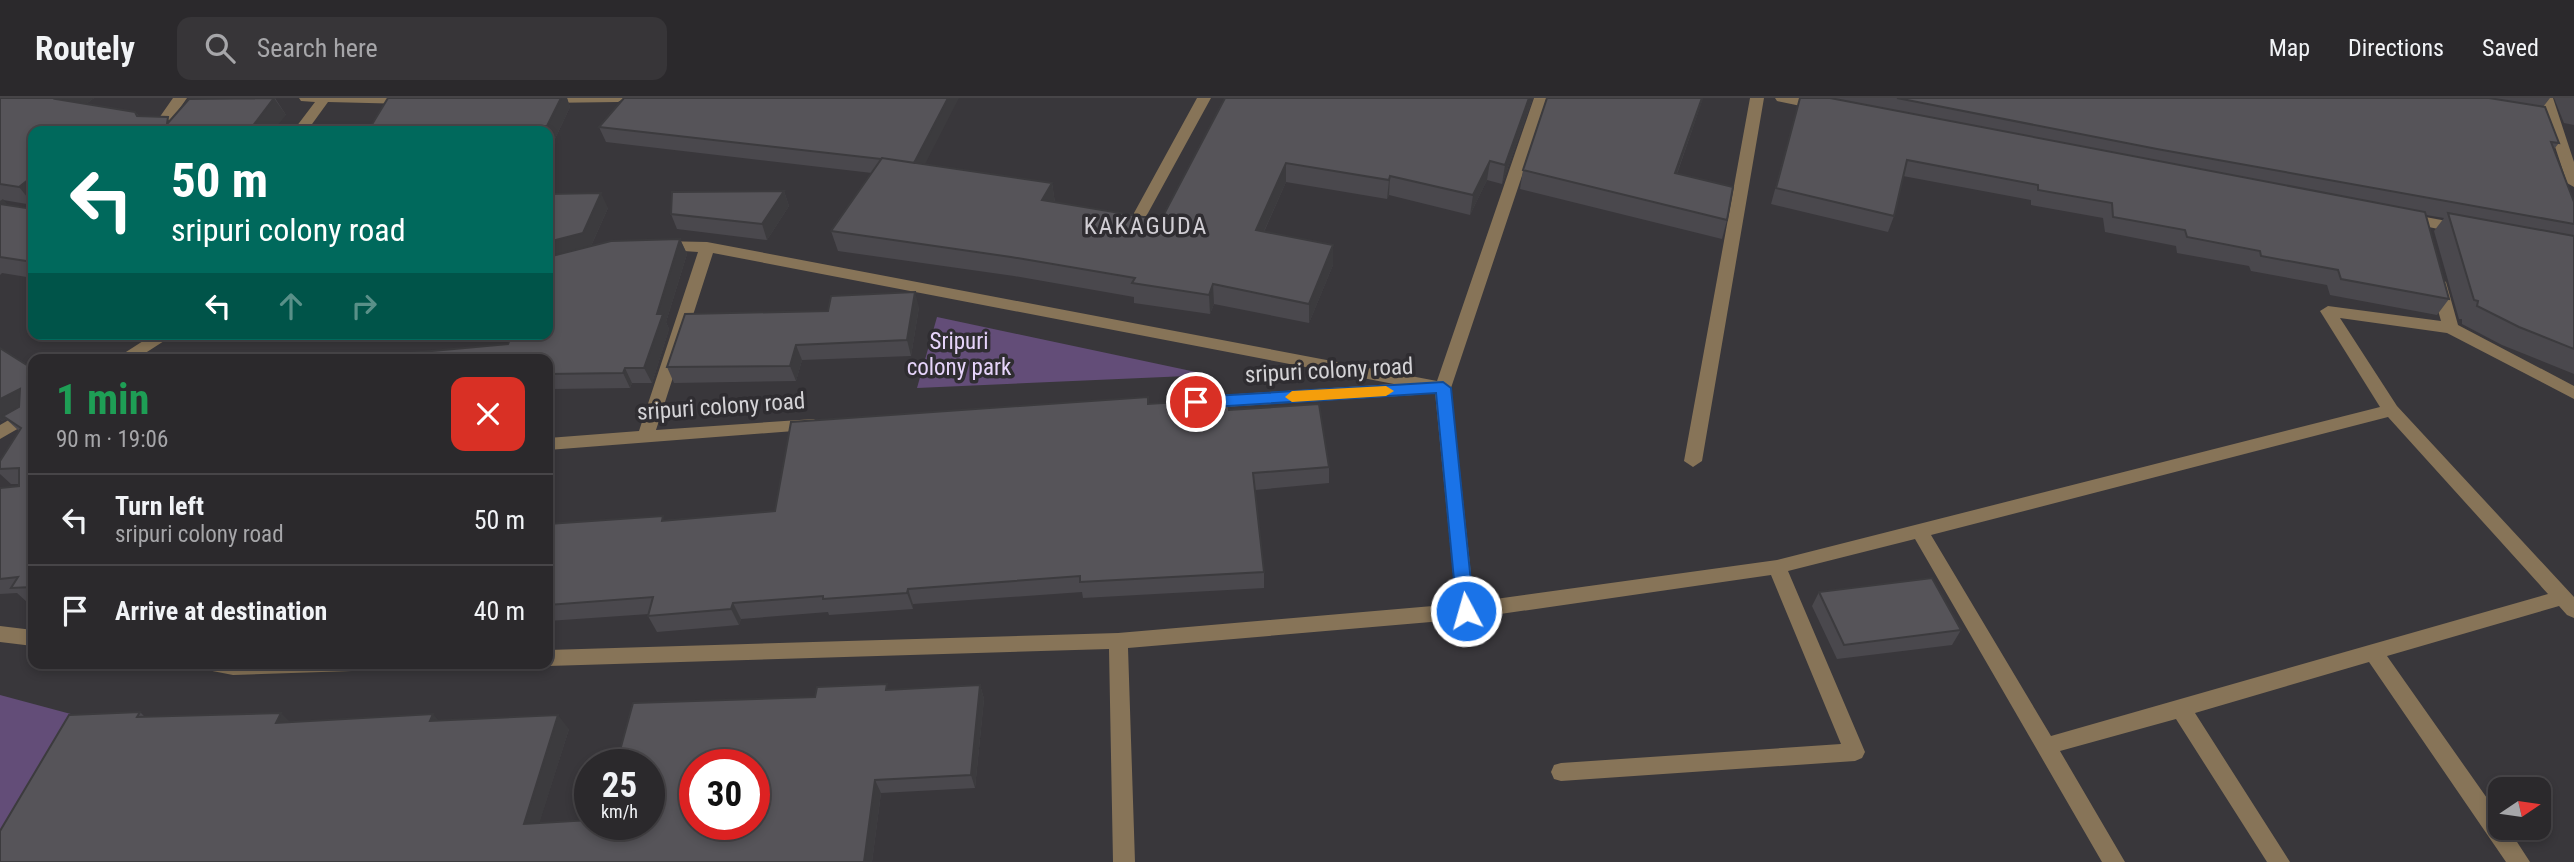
<!DOCTYPE html>
<html lang="en">
<head>
<meta charset="utf-8">
<style>
	:root { --surface:#2b292c; --page:#373538; --text:#f1f3f6; --muted:#a6a6a9; --line:#474548 }
	body { margin:0; font-family:"Roboto Condensed",sans-serif; background:var(--page); color:var(--text); height:100vh; display:flex; flex-direction:column; font-size:26px; white-space:nowrap }
	* { box-sizing:border-box; margin:0 }
	p { font-size:23px; color:var(--muted) }
	.icon { flex:none; width:38px; height:38px; fill:none; stroke:currentColor; stroke-width:2; stroke-linecap:round; stroke-linejoin:round }
	.map { position:relative; flex:1; overflow:hidden }
	.drawer { position:absolute; left:28px; top:256px; width:525px; height:315px; display:flex; flex-direction:column; background:var(--surface); border-radius:14px; box-shadow:0 4px 10px #0003,0 0 0 2px var(--line) }
	.drawer>* { flex:none }
	.guide { position:absolute; left:28px; top:28px; width:525px; height:214px; border-radius:14px; box-shadow:0 4px 10px #0003,0 0 0 2px var(--line); background:#00695c; color:#fff; overflow:hidden }
	.needle { width:46px; rotate:77deg }
	.buttons { position:absolute; left:2488px; top:679px; display:grid; gap:14px }
	.buttons a { display:grid; place-items:center; width:63px; height:63px; border-radius:14px; background:var(--surface); box-shadow:0 4px 10px #0003,0 0 0 2px var(--line); font-size:35px }
	.speed { position:absolute; left:574px; top:651px; display:flex; gap:14px; font-size:35px; font-weight:700; text-align:center }
	.speed>* { display:grid; place-content:center; width:91px; height:91px; border-radius:50%; background:var(--surface); box-shadow:0 4px 10px #0003,0 0 0 2px var(--line); line-height:1 }
	.speed small { font-size:18px; font-weight:400 }
	.speed .limit { border:10px solid #d22; background:#fff; color:#111 }
	.pin { position:absolute; display:grid; place-items:center; width:60px; height:60px; color:#fff; margin:-30px; border:4px solid #fff; border-radius:50%; box-shadow:0 2px 7px #0007 }
	.me { position:absolute; width:77px; margin:-38px; rotate:354deg; stroke-linejoin:round; filter:drop-shadow(0 0 5px #0008) }
	.turn { display:flex; align-items:center; gap:24px; height:147px; padding:0 28px; font-size:32px }
	.turn .icon { width:91px; height:91px; stroke-width:2.5 }
	.turn b { display:block; font-size:49px; line-height:60px }
	.lanes { display:flex; align-items:center; height:66px; padding:0 28px; background:#0003; justify-content:center; gap:35px; direction:ltr }
	.lanes .off { opacity:.35 }
	.round { display:grid; place-items:center; flex:none; width:74px; height:74px; border-radius:14px; background:var(--page) }
	.headline { display:flex; align-items:center; justify-content:space-between; height:119px; padding:0 28px }
	h1 { font-size:42px; font-weight:700; line-height:52px; color:#1e9e55 }
	ul { padding:0; list-style:none }
	li { display:flex; align-items:center; gap:21px; height:91px; padding:0 28px; border-top:2px solid var(--line) }
	li div { flex:1 }
	li b { display:block; font-size:26px }
	li em { font-style:normal }
	header { display:flex; align-items:center; gap:42px; box-sizing:border-box; height:98px; padding:0 35px; background:var(--surface); border-bottom:2px solid var(--line) }
	header strong { font-size:33px }
	nav { display:flex; gap:38px; margin-inline-start:auto; font-size:24px }
	.search { width:490px; height:63px; background:var(--page); display:flex; align-items:center; gap:18px; box-sizing:border-box; padding:0 24px; border-radius:14px; color:var(--muted); font-size:26px }
	.map>svg:first-child { display:block }
	.green { fill:#634d78 }
	.lines { fill:none; stroke-linecap:round; stroke-linejoin:round }
	.minor { fill:#877458; fill-rule:evenodd }
	.wall { fill:#4a484d }
	.shaded-wall { fill:#3c3b3e }
	.building { fill:#565459; stroke:#3c3b3e; stroke-width:2; fill-rule:evenodd }
	.route { fill:#1a73e8; stroke:#114b97; stroke-width:2 }
	.slow { fill:#f59e0b }
	.labels { text-anchor:middle; stroke-width:7; stroke-linejoin:round; paint-order:stroke }
	.park-label { font-size:23px; fill:#e6d4fa; stroke:#2f2d31 }
	.street-label { font-size:23px; fill:#d4d3d6; stroke:#2f2d31 }
	.neighbourhood-label { font-size:24px; letter-spacing:2px; fill:#d1ced4; stroke:#2f2d31 }
</style>
</head>
<body>
<header>
<strong>Routely</strong>
<div class="search"><svg class="icon" aria-label="search" viewBox="0 0 24 24"><circle cx="10" cy="10" r="6"/><path d="M15 15l6 6"/></svg>Search here</div>
<nav><a>Map</a><a>Directions</a><a>Saved</a></nav>
</header>
<div class="map">
<svg width="2574" height="764" viewBox="0 0 2574 764">
	<rect width="100%" height="100%" fill="#39373b"/>
	<!-- green -->
	<path class="green" d="M937 219 1210 277 917 290Z
		M0 597 82 619 0 743Z"/>
	<g class="lines">
		<!-- minor -->
		<path class="minor" d="M173 0H187L164 33H150Z
			M299 0H413L415 2 408 6 328 4 307 33H293L315 4 301 3Z
			M538 0H625L618 4 544 5Z
			M1197 0H1211L1148 115 1146 118H1136L1134 115Z
			M1534 0H1548L1451 290 1474 504 1777 462 2380 309 2320 213 2328 208 2441 223 2430 184 2438 179 2446 184 2458 227 2574 288V301L2447 235 2340 220 2397 308 2574 499V520L2567 517 2559 508 2387 558 2501 720V730H2508L2530 764H2506L2369 564 2195 615 2290 764H2267L2176 621 2060 653 2125 764H2102L1915 441 1788 473 1865 654 1862 660 1855 663 1561 683 1554 681 1551 674 1554 667 1561 665 1841 646 1771 477 1466 521 1128 550 1135 764H1113L1109 551 548 568 541 566 548 565V552L1118 535 1456 506 1435 294 1423 292 1415 297 1206 310 1198 304 1206 298 1394 286 713 155 656 332 814 321 822 327 820 331 548 352V340L639 333 698 154 655 151 653 148 660 143 707 144 1437 283ZM2388 319 2548 496 2051 638 1931 437Z
			M1750 0H1764L1702 363 1693 369 1684 363Z
			M1775 0H1801L1827 8 1820 12 1777 3Z
			M2539 0H2553L2574 64V89L2567 85Z
			M2404 115 2463 126 2470 131 2463 136 2399 123 2397 120Z
			M154 236H175L136 261H115Z
			M33 308V322L0 341V327Z
			M0 528 33 532V548L0 544Z
			M199 565H362L359 571 352 573 233 577 202 571Z"/>
	</g>
	<!-- wall -->
	<path class="wall" d="M0 0H94L86 6 135 14 139 18 170 22 189 1 275 0 286 17 33 33V107L3 102 8 108 33 111V180L2 175 0 177Z
		M388 0H567L570 9 554 43 548 44V33H368Z
		M1225 0H1533L1502 86 1487 82 1470 117 1389 97 1387 101 1286 84 1264 134 1333 147V167L1309 225 1214 206 1210 216 1134 205V199L1014 178 838 153 831 133 872 75 606 44 599 29 925 66 1052 85 1055 105 1161 122Z
		M1547 0H1703L1677 76 1727 122 1722 141 1520 91 1523 72Z
		M1800 0H2550L2543 9 2559 45 2554 51 2574 104V276L2502 247 2462 226V221H2459L2434 133 2444 120 2426 117 2449 201 2437 217 2330 197 2327 187 2251 173 2249 168 2177 155 2176 148 2105 134 2103 120 2031 107V102L1903 78 1894 118 1888 134 1771 106Z
		M2554 0H2574V27L2564 25Z
		M784 93 789 108 767 142 677 131 671 116Z
		M548 96 608 110 591 148 680 141 687 156 666 224 669 231 652 285H632L630 290 553 291 550 305H548V261L551 158 548 152Z
		M919 209 911 258 802 262 796 283 674 285 667 269 828 213Z
		M0 250 33 271V504H27L17 495 0 496V390L19 388V386H11L0 376V363L19 333 6 321 2 323 0 321Z
		M1149 306 1229 312 1329 369V385L1255 392 1264 474V490L1083 500 1082 494 913 506V511L829 517 828 514 741 521 739 527 657 534 648 518 649 516 548 523V426L666 422 775 413Z
		M1819 494 1961 532 1952 547 1837 561 1812 508Z
		M980 587 984 601 975 690 881 695 872 764H0L140 614 145 619 290 625 439 623 569 631 539 725 649 726 815 599 889 592Z"/>
	<!-- shaded-wall -->
	<path class="shaded-wall" d="M58 0H94L70 18 56 1Z
		M274 0 286 17 273 33H249Z
		M561 0H567L570 9 554 43 547 28Z
		M948 0H959L918 80 914 65Z
		M1529 0H1533L1502 86 1505 67Z
		M1702 0H1703L1670 95 1675 75Z
		M1490 63 1487 82 1470 117 1473 97Z
		M1286 65V84L1256 151V132Z
		M33 78V106L19 89Z
		M1390 78 1389 97 1387 101 1389 82Z
		M1052 85 1055 105 1042 102Z
		M784 93 789 108 767 142 762 126Z
		M601 95 608 110 590 150 553 160 548 151V144Z
		M3 101 18 119 0 110V103Z
		M680 141 687 156 666 224 669 231 652 285 644 270 657 216Z
		M1333 147V167L1309 225V206Z
		M1213 186 1214 206 1210 216 1209 197Z
		M915 194 919 209 911 258 907 242Z
		M796 247 802 262 796 283 790 268Z
		M625 270 632 285 630 290 623 275Z
		M548 282 553 291 550 305 548 302Z
		M20 291 33 304 3 318 6 321 2 323 0 321V301Z
		M908 491 913 506V511L907 495Z
		M733 505 741 521 739 527 731 511Z
		M980 587 984 601 975 690 971 677Z
		M281 615 295 629 276 625Z
		M433 616 445 630 430 623Z
		M558 617 569 631 535 739 524 726Z
		M875 682 881 695 872 764H864Z"/>
	<!-- building -->
	<path class="building" d="M0 0H58L56 1 135 14 137 18 168 19 167 26 189 1 274 0 249 33H33V78L19 89 0 86Z
		M388 0H561L547 28H541L537 33H368Z
		M624 0H948L914 65 882 60 881 61 599 29Z
		M1225 0H1529L1505 67 1490 63 1473 97 1390 78 1389 82 1286 65 1256 132 1333 147 1309 206 1213 186 1209 197 1132 185 1135 180 1011 159 831 133 882 60 1052 85 1042 102 1161 122Z
		M1547 0H1702L1675 75 1733 89 1727 122 1523 72Z
		M1800 0H1830L2425 114 2449 201 2341 181 2338 172 2261 158 2260 153 2187 139 2185 132 2113 119 2112 105 2038 92V87L1907 62 1894 118 1776 90Z
		M1897 0H2489L2545 9 2559 45 2551 44 2574 104V126L2157 51Z
		M784 93 762 126 671 116 672 94Z
		M601 95 583 135 548 144V96Z
		M0 106 33 111V164L0 159Z
		M2448 115 2574 138V251L2519 229 2477 208 2478 203 2474 202Z
		M680 141 657 216H663L644 270H625L623 275 548 276V261H408L410 255 508 246 512 236H548V159L611 143Z
		M915 194 907 242 796 247 790 268 667 269 685 216 828 213 831 198Z
		M0 250 33 271V489L11 490 18 479 0 481V390L19 388V370L0 371V363L21 330 3 318 19 309 20 291 0 301Z
		M1148 299V306L1228 301 1229 312 1319 306 1329 369 1253 375 1264 474 1080 484V478L908 491 907 495 823 501V498L733 505 731 511 648 518 653 499 548 507V426L663 418 662 423 775 413 791 324Z
		M1932 480 1961 532 1844 547 1819 494Z
		M887 586 886 592 980 587 971 677 875 682 864 764H0V733L69 617 140 614 137 619 281 615 276 625 433 616 430 623 558 617 524 726 590 722V726H649V667H616L633 605 815 599 817 589ZM695 667H754V726H695Z"/>
	<!-- route -->
	<path class="route" d="M1443 284 1451 290 1474 513 1466 520 1457 513 1436 295 1196 310 1188 304 1196 299Z"/>
	<!-- slow -->
	<path class="slow" d="M1386 288 1394 293 1386 298 1292 304 1285 299 1292 293Z"/>
	<g class="labels">
		<!-- park labels -->
		<g class="park-label">
			<text x="959" y="251">Sripuri<tspan x="959" dy="26">colony park</tspan></text>
		</g>
		<!-- street labels -->
		<g class="street-label">
			<text transform="translate(1329 272) rotate(-3)" y="8">sripuri colony road</text>
			<text transform="translate(721 308) rotate(-4)" y="8">sripuri colony road</text>
		</g>
		<!-- neighbourhood labels -->
		<g class="neighbourhood-label">
			<text x="1146" y="136">KAKAGUDA</text>
		</g>
	</g>
</svg>
<div class="buttons">
<a><svg class="needle" viewBox="-14 -14 28 28"><path d="M0-13l5 13h-10z" fill="#e53935"/><path d="M0 13l5-13h-10z" fill="#a6a6a9"/></svg></a>
</div>
<div class="speed"><div>25<small>km/h</small></div><div class="limit">30</div></div>
<div class="pin" style="left:1196px;top:304px;background:#d93025"><svg class="icon" aria-label="arrive" viewBox="0 0 24 24"><path d="M6 21V4h12l-3 4 3 4H6"/></svg></div>
<svg class="me" style="left:1466px;top:513px" viewBox="-20 -20 40 40"><circle r="17" fill="#1a73e8" stroke="#fff" stroke-width="3"/><path d="M0-11L8 9 0 5-8 9z" fill="#fff"/></svg>
<div class="guide">
<div class="turn"><svg class="icon" aria-label="left" viewBox="0 0 24 24"><path d="M17 20v-9H6M10 6l-5 5 5 5"/></svg><div><b>50 m</b>sripuri colony road</div></div>
<div class="lanes"><svg class="icon" aria-label="left" viewBox="0 0 24 24"><path d="M17 20v-9H6M10 6l-5 5 5 5"/></svg><svg class="icon off" aria-label="ahead" viewBox="0 0 24 24"><path d="M12 20V5M6 11l6-6 6 6"/></svg><svg class="icon off" aria-label="right" viewBox="0 0 24 24"><path d="M7 20v-9h11M14 6l5 5-5 5"/></svg></div>
</div>
<section class="drawer">
<div class="headline"><div><h1>1 min</h1><p>90 m · 19:06</p></div><a class="round" style="background:#d93025;color:#fff"><svg class="icon" aria-label="close" viewBox="0 0 24 24"><path d="M6 6l12 12M18 6L6 18"/></svg></a></div>
<ul>
<li><svg class="icon" aria-label="left" viewBox="0 0 24 24"><path d="M17 20v-9H6M10 6l-5 5 5 5"/></svg><div><b>Turn left</b><p>sripuri colony road</p></div><em>50 m</em></li>
<li><svg class="icon" aria-label="arrive" viewBox="0 0 24 24"><path d="M6 21V4h12l-3 4 3 4H6"/></svg><div><b>Arrive at destination</b></div><em>40 m</em></li>
</ul>
</section>
</div>
</body>
</html>
